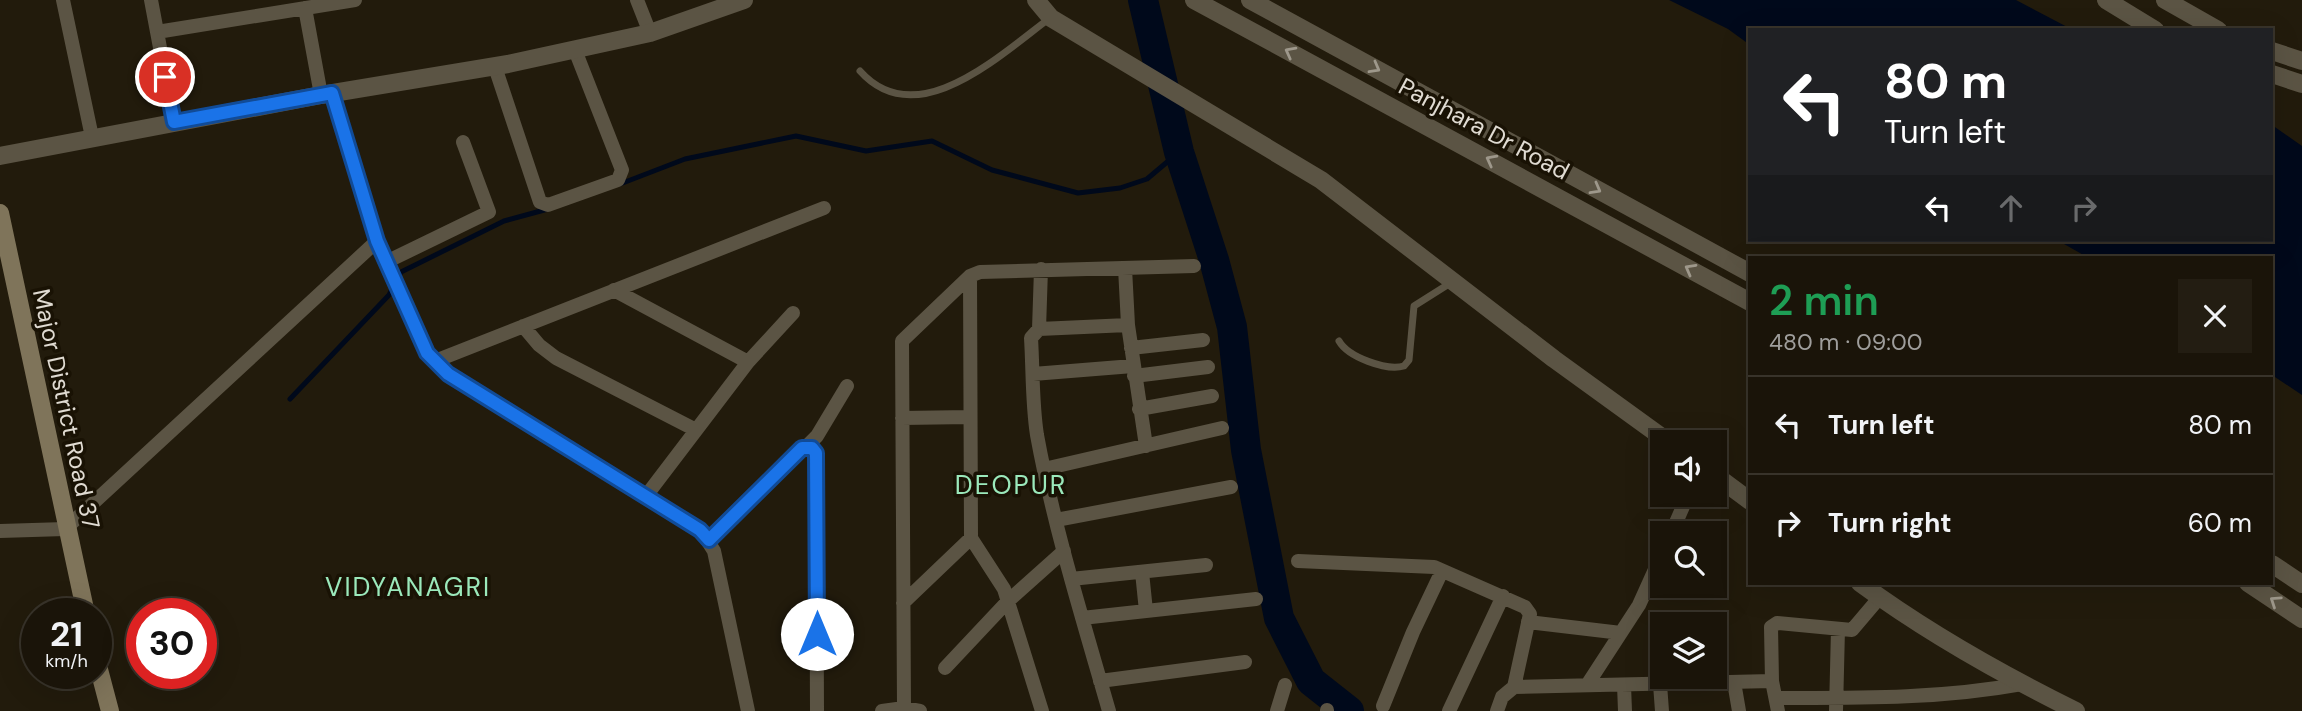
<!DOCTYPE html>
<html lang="en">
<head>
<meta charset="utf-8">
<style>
	:root { --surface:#1a1409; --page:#231d12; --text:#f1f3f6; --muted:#9f9e9c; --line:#38332a }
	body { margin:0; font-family:"DM Sans",sans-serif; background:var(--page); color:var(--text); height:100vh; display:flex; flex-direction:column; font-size:26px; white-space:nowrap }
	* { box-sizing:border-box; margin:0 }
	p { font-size:23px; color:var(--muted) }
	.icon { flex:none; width:38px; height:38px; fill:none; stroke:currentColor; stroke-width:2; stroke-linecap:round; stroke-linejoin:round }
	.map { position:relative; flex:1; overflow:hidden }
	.panel { position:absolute; left:1748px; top:256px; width:525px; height:329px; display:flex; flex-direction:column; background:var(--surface); border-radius:0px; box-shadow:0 7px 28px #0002,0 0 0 2px var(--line) }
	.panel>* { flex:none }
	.hud { position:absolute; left:1748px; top:28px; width:525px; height:214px; border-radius:0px; box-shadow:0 7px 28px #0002,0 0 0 2px var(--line); background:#202124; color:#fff; overflow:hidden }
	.fabs { position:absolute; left:1650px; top:430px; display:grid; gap:14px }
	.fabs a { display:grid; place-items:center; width:77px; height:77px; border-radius:0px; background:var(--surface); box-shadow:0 7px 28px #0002,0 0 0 2px var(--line); font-size:35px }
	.speed { position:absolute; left:21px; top:598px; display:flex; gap:14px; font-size:35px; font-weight:700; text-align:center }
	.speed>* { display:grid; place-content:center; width:91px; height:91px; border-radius:50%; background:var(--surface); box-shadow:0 7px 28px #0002,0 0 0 2px var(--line); line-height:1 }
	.speed small { font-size:18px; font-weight:400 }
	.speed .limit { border:10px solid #d22; background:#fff; color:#111 }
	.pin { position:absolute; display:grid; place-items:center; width:60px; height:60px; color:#fff; margin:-30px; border:4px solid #fff; border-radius:50%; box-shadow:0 2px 7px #0007 }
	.me { position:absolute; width:77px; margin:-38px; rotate:0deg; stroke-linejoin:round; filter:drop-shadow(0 0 5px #0008) }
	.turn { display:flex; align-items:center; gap:24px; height:147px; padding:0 21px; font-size:32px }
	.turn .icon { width:91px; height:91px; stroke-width:2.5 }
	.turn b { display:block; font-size:49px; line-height:60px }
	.lanes { display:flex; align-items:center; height:66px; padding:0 21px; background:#0003; justify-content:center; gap:35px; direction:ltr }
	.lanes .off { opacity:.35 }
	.round { display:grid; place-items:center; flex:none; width:74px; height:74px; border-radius:0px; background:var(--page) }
	.summary { display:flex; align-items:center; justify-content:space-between; height:119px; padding:0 21px }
	h1 { font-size:42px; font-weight:600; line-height:52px; color:#1e9e55 }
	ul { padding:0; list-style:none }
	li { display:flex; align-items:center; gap:21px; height:98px; padding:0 21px; border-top:2px solid var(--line) }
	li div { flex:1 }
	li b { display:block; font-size:26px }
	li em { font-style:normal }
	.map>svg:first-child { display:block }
	.water { fill:#00091b }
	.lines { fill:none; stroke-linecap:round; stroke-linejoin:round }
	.stream { stroke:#00091b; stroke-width:5 }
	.river { stroke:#00091b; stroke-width:30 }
	.service { stroke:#5b5444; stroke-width:7 }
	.minor { stroke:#5b5444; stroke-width:14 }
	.tertiary { stroke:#5b5444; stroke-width:18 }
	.secondary { stroke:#7f745a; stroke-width:18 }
	.oneway { stroke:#9e988b }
	.route-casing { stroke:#114b97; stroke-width:18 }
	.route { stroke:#1a73e8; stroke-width:12 }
	.labels { text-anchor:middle; stroke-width:7; stroke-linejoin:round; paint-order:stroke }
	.street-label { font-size:24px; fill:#e0dbd2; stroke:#191204 }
	.neighbourhood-label { font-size:26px; letter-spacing:2px; fill:#9be9bb; stroke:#191204 }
</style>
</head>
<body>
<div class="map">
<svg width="2302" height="711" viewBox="0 0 2302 711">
	<rect width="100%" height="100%" fill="#221b0c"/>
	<!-- water -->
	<path class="water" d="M1669 0H2016L2073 30H1750V45L1728 29Z
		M2272 125 2302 146V395L2272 375V257H2087L2057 240H2272Z"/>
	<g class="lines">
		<!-- stream -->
		<path class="stream" d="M620 184 685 159 796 136 866 151 932 141 992 170 1078 193 1120 188 1147 179 1179 152
			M290 399 389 295 401 272 504 221 548 209"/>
		<!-- river -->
		<path class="river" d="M1143 0 1179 152 1214 260 1232 327 1246 450 1279 618 1311 681 1349 711"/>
		<!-- service -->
		<path class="service" d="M860 71C917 135 1001 54 1050 18
			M1339 341C1348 357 1386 371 1404 366L1409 360 1414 306 1452 282"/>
		<!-- minor -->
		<path class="minor" d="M63 0 92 137
			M151 0 174 122
			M637 0 650 33
			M305 8 321 95
			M157 32 355 0
			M495 67 540 202 548 205 618 180 622 170 575 50
			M332 93 377 241 427 353 448 374 700 529 714 551 748 711
			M386 262 489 212 463 142
			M1125 268 1128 325 1146 446
			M970 276 971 538 1004 589 1042 711
			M614 290 748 362
			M523 326 539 345 556 358 696 430
			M1039 329 1041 269
			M1131 348 1203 340
			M435 361 824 208
			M1033 374 1133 366
			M1134 376 1208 367
			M1139 409 1212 396
			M902 418 970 417
			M807 446 817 436 847 386
			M1044 469 1222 428
			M646 496 748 362 793 313
			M1056 520 1231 487
			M0 531 65 529 377 241
			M1671 534 1688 495
			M709 540 802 448H812L816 453 817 711
			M1298 561 1434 567 1525 607 1530 614 1514 687
			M1142 572 1146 611
			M1071 579 1206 565
			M903 603 971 538
			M1082 618 1256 599
			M1528 622 1621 633
			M945 668 1008 601 1064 551
			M1100 681 1245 662
			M1772 681 1771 627 1777 623 1852 630 1880 597
			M1734 682 1739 711
			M1660 684 1662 711
			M1587 685 1639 605 1662 554
			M1624 685 1625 711
			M1776 698C1859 698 1940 699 2022 684
			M1383 706 1413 632 1442 571
			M904 708 902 341 970 276 980 272 1194 266
			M882 711 904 708 920 711
			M1109 711C1083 620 1054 528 1037 435 1032 403 1033 370 1031 338L1039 329 1128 325
			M1277 711 1285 685
			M1327 711V710
			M1449 711 1503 596
			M1497 711 1502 697 1514 687 1772 681 1778 711
			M1836 711 1838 629"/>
		<!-- tertiary -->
		<path class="tertiary" d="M1036 0 1051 18 1321 180 1554 359 1670 443
			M1194 0 1750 302
			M1250 0 1750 273
			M2106 0 2155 30
			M2165 0 2218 30
			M2272 51 2302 61
			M2272 74 2302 84
			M0 156 321 95 508 64 650 33 744 0
			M1715 475 1750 501
			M2272 564 2302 584
			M1860 583C1928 633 2001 674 2076 711
			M2248 583 2302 619"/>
		<!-- secondary -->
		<path class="secondary" d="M0 213 86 614
			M96 658 110 711"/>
	</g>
	<!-- one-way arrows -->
	<defs><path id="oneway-chevron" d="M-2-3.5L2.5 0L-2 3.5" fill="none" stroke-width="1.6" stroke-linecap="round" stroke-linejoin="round" transform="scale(1.75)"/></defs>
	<g class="oneway">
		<use href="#oneway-chevron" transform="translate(1290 52) rotate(-152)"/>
		<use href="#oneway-chevron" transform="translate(1375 68) rotate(29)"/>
		<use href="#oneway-chevron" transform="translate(1491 160) rotate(-152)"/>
		<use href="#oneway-chevron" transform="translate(1596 189) rotate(29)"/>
		<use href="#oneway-chevron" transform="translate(1690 269) rotate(-151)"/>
		<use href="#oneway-chevron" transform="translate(2275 601) rotate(-146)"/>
	</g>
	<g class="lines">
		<defs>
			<path id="route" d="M165 77 174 122 332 93 377 241 427 353 448 374 700 530 709 540 802 448H812L816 453 817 634"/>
		</defs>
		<!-- route casing -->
		<use href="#route" class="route-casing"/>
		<!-- route -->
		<use href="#route" class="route"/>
	</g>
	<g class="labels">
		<!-- street labels -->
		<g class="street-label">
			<text transform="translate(1484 129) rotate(28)" y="8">Panjhara Dr Road</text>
			<text transform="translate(66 409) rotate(78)" y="8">Major District Road 37</text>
		</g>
		<!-- neighbourhood labels -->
		<g class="neighbourhood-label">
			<text x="1011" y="494">DEOPUR</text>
			<text x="408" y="596">VIDYANAGRI</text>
		</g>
	</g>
</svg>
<div class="fabs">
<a><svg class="icon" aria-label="sound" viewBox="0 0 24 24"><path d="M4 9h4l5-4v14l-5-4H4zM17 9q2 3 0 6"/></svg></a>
<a><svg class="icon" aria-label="search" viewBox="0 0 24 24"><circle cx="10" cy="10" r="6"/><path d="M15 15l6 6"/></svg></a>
<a><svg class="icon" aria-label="layers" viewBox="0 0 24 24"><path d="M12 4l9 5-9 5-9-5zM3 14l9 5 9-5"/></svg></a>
</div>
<div class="speed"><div>21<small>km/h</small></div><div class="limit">30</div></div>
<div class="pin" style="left:165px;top:77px;background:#d93025"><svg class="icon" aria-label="arrive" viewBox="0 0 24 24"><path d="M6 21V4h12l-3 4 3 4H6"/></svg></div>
<svg class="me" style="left:817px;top:634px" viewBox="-20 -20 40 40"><circle r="19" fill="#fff"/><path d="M0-13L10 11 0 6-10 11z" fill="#1a73e8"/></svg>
<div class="hud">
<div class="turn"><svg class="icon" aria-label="left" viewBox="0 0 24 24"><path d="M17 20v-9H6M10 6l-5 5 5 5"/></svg><div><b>80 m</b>Turn left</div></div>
<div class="lanes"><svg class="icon" aria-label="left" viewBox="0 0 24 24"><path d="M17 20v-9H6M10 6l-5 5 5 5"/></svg><svg class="icon off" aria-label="ahead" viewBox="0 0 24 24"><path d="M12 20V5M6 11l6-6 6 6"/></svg><svg class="icon off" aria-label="right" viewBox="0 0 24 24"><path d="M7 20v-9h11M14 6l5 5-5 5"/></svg></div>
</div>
<section class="panel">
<div class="summary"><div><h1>2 min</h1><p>480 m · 09:00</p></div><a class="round"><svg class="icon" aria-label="close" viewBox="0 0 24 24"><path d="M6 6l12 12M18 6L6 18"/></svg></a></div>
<ul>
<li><svg class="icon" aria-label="left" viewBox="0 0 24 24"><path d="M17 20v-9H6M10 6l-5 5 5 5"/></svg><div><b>Turn left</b></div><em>80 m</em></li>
<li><svg class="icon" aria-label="right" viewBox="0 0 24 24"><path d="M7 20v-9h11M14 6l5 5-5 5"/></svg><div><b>Turn right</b></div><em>60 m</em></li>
</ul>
</section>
</div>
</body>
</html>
